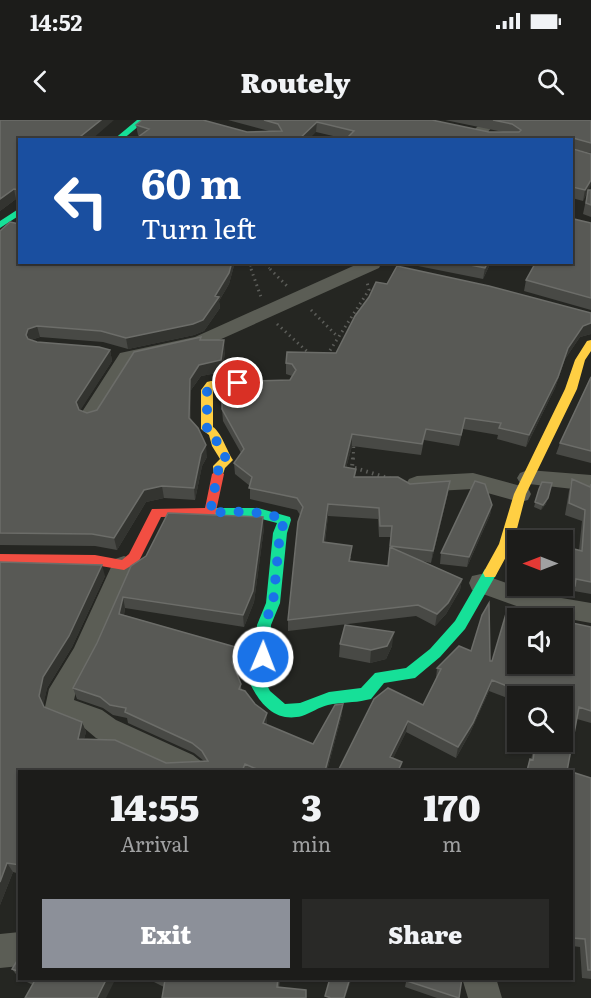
<!DOCTYPE html>
<html lang="en">
<head>
<meta charset="utf-8">
<style>
	:root { --surface:#1c1c1a; --page:#292927; --text:#f1f3f6; --muted:#a0a1a2; --line:#3a3a39; --accent:#8c9099 }
	body { margin:0; font-family:Literata,serif; background:var(--page); color:var(--text); height:100vh; display:flex; flex-direction:column; font-size:22px; white-space:nowrap }
	* { box-sizing:border-box; margin:0 }
	p { font-size:20px; color:var(--muted) }
	.icon { flex:none; width:33px; height:33px; fill:none; stroke:currentColor; stroke-width:2; stroke-linecap:round; stroke-linejoin:round }
	.map { position:relative; flex:1; overflow:hidden }
	.panel { position:absolute; left:18px; top:650px; width:555px; height:210px; display:flex; flex-direction:column; background:var(--surface); border-radius:0px; box-shadow:0 2px 4px #0004,0 0 0 2px var(--line) }
	.panel>* { flex:none }
	.top-card { position:absolute; left:18px; top:18px; width:555px; height:126px; border-radius:0px; box-shadow:0 2px 4px #0004,0 0 0 2px var(--line); background:#1a4fa0; color:#fff; overflow:hidden }
	.needle { width:39px; rotate:270deg }
	.tools { position:absolute; left:507px; top:410px; display:grid; gap:12px }
	.tools a { display:grid; place-items:center; width:66px; height:66px; border-radius:0px; background:var(--surface); box-shadow:0 2px 4px #0004,0 0 0 2px var(--line); font-size:30px }
	.pin { position:absolute; display:grid; place-items:center; width:51px; height:51px; color:#fff; margin:-26px; border:3px solid #fff; border-radius:50%; box-shadow:0 2px 6px #0007 }
	.me { position:absolute; width:66px; margin:-33px; rotate:1deg; stroke-linejoin:round; filter:drop-shadow(0 0 4px #0008) }
	.turn { display:flex; align-items:center; gap:21px; height:126px; padding:0 24px; font-size:27px }
	.turn .icon { width:78px; height:78px; stroke-width:2.5 }
	.turn b { display:block; font-size:42px; line-height:51px }
	.eta { display:flex; justify-content:space-evenly; align-items:center; height:102px; text-align:center }
	.eta b { font-size:36px; font-weight:800; line-height:42px }
	.primary-button { display:flex; gap:12px; margin-top:auto; padding:12px 24px }
	.primary-button a { flex:1; height:69px; border-radius:0px; background:var(--accent); color:#fff; font-size:24px; font-weight:800; line-height:69px; text-align:center }
	.primary-button a+a { background:var(--page); color:var(--text) }
	.status { display:flex; justify-content:space-between; align-items:center; height:42px; padding:0 30px; background:var(--surface); direction:ltr }
	.status svg { height:16px; fill:currentColor }
	header { display:flex; justify-content:space-between; align-items:center; height:78px; padding:0 24px; background:var(--surface); font-size:27px; font-weight:800 }
	.map>svg:first-child { display:block }
	.lines { fill:none; stroke-linecap:round; stroke-linejoin:round }
	.path-far2 { stroke:#5c5d59; stroke-width:2; stroke-dasharray:1 3; stroke-linecap:butt }
	.path-far1 { stroke:#5c5d59; stroke-width:3; stroke-dasharray:1.5 4; stroke-linecap:butt }
	.path { stroke:#5c5d59; stroke-width:4; stroke-dasharray:1.5 4.5; stroke-linecap:butt }
	.street { fill:#5b5d55; fill-rule:evenodd }
	.fast { fill:#16e098; fill-rule:evenodd }
	.slow { fill:#ffcf43; fill-rule:evenodd }
	.jam { fill:#f24e42; fill-rule:evenodd }
	.wall { fill:#484945; fill-rule:evenodd }
	.shaded-wall { fill:#333430 }
	.building { fill:#585955; stroke:#6c6d69; stroke-width:1.5 }
	.route { stroke:#1a73e8; stroke-width:10; stroke-dasharray:0 18 }
</style>
</head>
<body>
<div class="status"><b>14:52</b><svg viewBox="0 0 49 12"><path d="M0 12V9h3v3zM5 12V6h3v6zM10 12V3h3v9zM15 12V0h3v12zM26 1h20v11H26zM47 4h2v5h-2z"/></svg></div>
<header><svg class="icon" aria-label="back" viewBox="0 0 24 24"><path d="M15 5l-7 7 7 7"/></svg>Routely<svg class="icon" aria-label="search" viewBox="0 0 24 24"><circle cx="10" cy="10" r="6"/><path d="M15 15l6 6"/></svg></header>
<div class="map">
<svg width="591" height="878" viewBox="0 0 591 878">
	<rect width="100%" height="100%" fill="#252622"/>
	<g class="lines">
		<!-- path-far2 -->
		<path class="path-far2" d="M249 142 252 150
			M263 142 271 150"/>
		<!-- path-far1 -->
		<path class="path-far1" d="M251 149 261 177
			M270 149 287 166
			M311 190 338 217
			M277 204 311 235
			M327 235 369 170 367 162
			M353 339 354 323"/>
		<!-- path -->
		<path class="path" d="M353 338 352 347 391 359"/>
		<!-- street -->
		<path class="street" d="M484 0H499L480 20H464Z
			M362 142 381 144 379 148 208 225 134 241 97 300 90 302 83 300 80 295 120 233 195 217Z
			M528 350 591 355V371L520 363 517 358 520 353Z
			M473 353 528 368 531 374 528 380 520 382 473 369 417 372 409 369 406 364 409 359 417 356Z
			M124 436 133 439 136 445 98 533 76 571 74 580 102 590 116 600 193 635 202 642 207 651H168L96 618 83 607 49 595 45 587 49 569 74 528 112 445 115 439Z
			M481 454 538 474 591 483V503L536 493 472 470 469 463 472 456Z
			M20 812V846L0 848V814Z
			M462 858H496L502 878H468Z"/>
		<!-- fast -->
		<path class="fast" d="M137 0H146L122 20H113Z
			M20 88V95L0 108V101Z
			M210 388H258L290 397 291 400 287 413 280 483 271 505 270 537 261 553 270 571 285 584 300 583 329 572 361 568 375 553 406 548 430 529 455 501 485 449H495L497 453 465 509 440 537 415 558 384 563 371 579 366 580C354 583 341 582 328 585 319 587 311 593 302 596 271 604 255 577 245 552L256 536 257 505 266 483 273 413 277 403 258 398 205 396 204 393 205 390Z"/>
		<!-- slow -->
		<path class="slow" d="M591 220V231L585 240 577 269 526 374 513 424 495 457H485L483 453 499 424 514 374 565 269 575 240 587 221Z
			M268 260 274 263 272 265 214 267 213 270V307C221 312 227 331 233 340L225 348 222 357H214L213 346 220 339 212 326 209 315 201 309V270L207 262 211 261Z"/>
		<!-- jam -->
		<path class="jam" d="M218 350 224 354 215 396 161 397 139 441 124 450 95 445 0 444V434L95 435 122 440 129 434 152 389 205 388 212 354Z"/>
	</g>
	<!-- wall -->
	<path class="wall" d="M0 0 112 2 20 20V80L16 79 0 91Z
		M228 0H432L489 12H503L445 0H591V33L573 29 589 70H591V97L583 94 588 70 583 81 572 78V20L346 19 316 12 139 16 138 15 136 5 247 12 269 11Z
		M574 99 591 103V190L524 171 526 160Z
		M0 111 20 142H235L229 164 219 181 220 188 204 211 194 215 128 229 103 222 40 217 31 220 37 222 110 230 112 241 80 290 87 293 97 290 201 217V220L225 232 222 252 201 256 191 270V299L207 337 202 346 195 380 164 378 146 382 117 430 95 426 0 425Z
		M403 142H491L483 159 403 143Z
		M591 193V214L580 217 565 239 555 268 526 327 497 319 498 315 463 309 459 326 424 320 421 335 352 326 346 348 356 349 355 357 410 364 448 373 431 443 422 441 462 459 460 470 446 494 435 506 416 496 288 511V500L300 395 297 390 250 379V366L235 354 234 343 241 333 223 301 222 289 290 260 292 256 286 254V243L336 233ZM328 396 378 399 379 417H391L388 446 350 441 351 437 325 422Z
		M591 256V343L556 334 560 323Z
		M572 359 590 367 591 364V474L574 471 571 477 553 474 554 465H562V426L579 430 582 401 565 395 569 371Z
		M539 369 546 384 541 390 534 387Z
		M492 385 490 395 467 447 440 444 441 433Z
		M264 408 254 482 244 507 125 488 124 495 239 528V539L235 549 242 570 255 584 267 593V605L313 624 342 594 327 651H20V754L13 752 0 785V442L105 456 72 527 47 568 43 585 44 587 82 602 86 612 84 619 166 643 204 641 194 633 128 603 127 598 113 595 103 588 77 579 73 568 97 523 131 446Z
		M553 487 572 503 591 507V603L577 599 567 651H568H526L530 639 531 640 535 621H562V576H518V582L489 571 470 613 456 638 406 612 393 638 338 651 423 585 436 559 437 548 490 541 518 543 562 498H549Z
		M340 524 392 526 386 539 370 543 339 537Z
		M572 652 591 658V859L582 858 580 827 572 826Z
		M20 836V858H116L33 865 19 858 12 849Z
		M146 858H280L279 868 164 867Z
		M388 858H462L459 878H437L405 867 406 862Z"/>
	<!-- shaded-wall -->
	<path class="shaded-wall" d="M101 0H114L91 20H76Z
		M317 2 316 12 308 20H298Z
		M591 60V65L583 81 585 70Z
		M14 69 16 79 0 91V79Z
		M232 142H235L229 164 219 181 220 188 204 211 194 215 128 229 126 218 215 176Z
		M488 142H491L483 159 485 148Z
		M591 203V214L580 217 565 239 555 268 526 327 529 315 568 228 583 206Z
		M37 206 40 217 31 220 29 226 26 215 28 209Z
		M224 220 225 232 222 252 201 256 191 270V309L189 298 190 259 199 245Z
		M110 230 112 241 78 294 76 282Z
		M352 314V326L343 359 344 347Z
		M206 325 207 337 202 346 195 380 194 368 201 334Z
		M450 361 448 373 431 443 433 431Z
		M162 366 164 378 146 382 117 430 114 418 144 370Z
		M548 378 546 384 541 390 543 385Z
		M328 384V396L323 433V422Z
		M492 385 490 395 467 447 469 437Z
		M263 397 264 408 254 482 244 507 243 495Z
		M102 445 105 456 72 527 47 568 43 587 39 576 43 557Z
		M462 459 460 470 446 494 435 506 437 494Z
		M123 477 125 488 122 505 119 494Z
		M394 512 392 526 386 539 370 543 371 530Z
		M239 528V539L233 553 232 542Z
		M492 560 489 571 470 613 456 638 458 627Z
		M343 584 342 594 327 651H325Z
		M267 593V604L263 613V603Z
		M408 601 406 612 389 647 390 637Z
		M82 602 86 612 81 630 78 619Z
		M7 743 13 752 0 785V762Z
		M107 858H116L106 878H97Z
		M350 858H352L345 878H344Z"/>
	<!-- building -->
	<path class="building" d="M0 0H101L76 20H20V70L14 69 0 79Z
		M142 0H203L247 12 282 11 278 4 264 0H432L489 12H519L521 10 512 4 493 0H591V23L573 18V29L591 34V60L585 70 572 67V20H345L354 11 317 2 298 20H134L149 9 136 5Z
		M588 70H591V85L586 83Z
		M572 94 574 99 591 103V178L526 160 536 142H572V93Z
		M10 102 20 104V142H232L229 153 215 176 219 177 203 200 193 204 126 218 101 211 37 206 28 209 26 215 28 219 37 222 99 227 110 230 76 282 79 290 87 293 97 290 134 232 201 217 200 220H224L221 240 199 245 190 259 189 298 198 308 206 325 201 334 194 368 162 366 144 370 114 418 92 414 0 413V111Z
		M455 142H488L485 148Z
		M397 146 489 166 591 193V203L583 206 568 228 558 257 529 315 499 308 501 303 465 298 461 315 426 309 422 324 352 314 344 347 356 349 354 357H398L410 364 450 361 433 431 390 426 392 406H380L379 388 328 384 323 422 352 426 349 441 388 446 390 427 462 459 448 483 437 494 418 485 288 500 298 402 303 387 297 378 249 368 252 357 234 343 244 329 222 289V262L290 260 296 250 292 244 286 243 287 232 336 233 355 196 369 177 376 162 387 164Z
		M591 257V331L560 323Z
		M572 359 590 367 591 364V462L576 459 575 466 562 464V426L582 431 585 390 569 383Z
		M475 361 485 364 492 385 469 437 441 433Z
		M542 362 552 363 548 378 543 385 535 382 539 369Z
		M168 393 263 397 253 471 243 495 123 477 119 494 239 528 232 542 241 564 239 569 245 571 255 584 267 593 263 603 313 624 335 585 343 584 325 651H261L245 644 242 651H20V745L7 743 0 762V442L102 445 69 516 43 557 39 576 44 587 82 602 78 619 115 620 166 643 208 641 202 631 192 623 125 592 126 588 110 585 100 577 73 568 97 523 131 446 146 436Z
		M489 483 490 541H492L508 487 547 498H518V543H562V498H551L553 487 573 490 572 503 591 507V591L579 587 567 651H568H527L530 639 533 640 536 621H562V576H532L492 560 473 603 458 627 408 601 390 637 402 642 398 651H338L374 579 388 568 423 585 441 549 437 548 459 526 471 531 482 495Z
		M345 505 394 512 387 526 371 530 340 524Z
		M572 652 591 658V850H588L585 819 572 818Z
		M20 836V852L12 849Z
		M32 858H107L97 878H25L35 860Z
		M161 858H278L277 867 306 870V878H162L165 860Z
		M330 858H350L344 878H331L325 876Z
		M408 858H462L459 878 407 861Z"/>
	<g class="lines">
		<!-- route -->
		<path class="route" d="M238 263 211 264 207 270V309L214 313 218 326 227 340 219 346 210 393C236 391 262 390 285 400L280 413 273 483 264 505 263 537"/>
	</g>
</svg>
<div class="tools">
<a><svg class="needle" viewBox="-14 -14 28 28"><path d="M0-13l5 13h-10z" fill="#e53935"/><path d="M0 13l5-13h-10z" fill="#a0a1a2"/></svg></a>
<a><svg class="icon" aria-label="sound" viewBox="0 0 24 24"><path d="M4 9h4l5-4v14l-5-4H4zM17 9q2 3 0 6"/></svg></a>
<a><svg class="icon" aria-label="search" viewBox="0 0 24 24"><circle cx="10" cy="10" r="6"/><path d="M15 15l6 6"/></svg></a>
</div>
<div class="pin" style="left:238px;top:263px;background:#d93025"><svg class="icon" aria-label="arrive" viewBox="0 0 24 24"><path d="M6 21V4h12l-3 4 3 4H6"/></svg></div>
<svg class="me" style="left:263px;top:537px" viewBox="-20 -20 40 40"><circle r="17" fill="#1a73e8" stroke="#fff" stroke-width="3"/><path d="M0-11L8 9 0 5-8 9z" fill="#fff"/></svg>
<div class="top-card">
<div class="turn"><svg class="icon" aria-label="left" viewBox="0 0 24 24"><path d="M17 20v-9H6M10 6l-5 5 5 5"/></svg><div><b>60 m</b>Turn left</div></div>
</div>
<section class="panel">
<div class="eta">
<div><b>14:55</b><p>Arrival</p></div>
<div><b>3</b><p>min</p></div>
<div><b>170</b><p>m</p></div>
</div>
<div class="primary-button"><a>Exit</a><a>Share</a></div>
</section>
</div>
</body>
</html>
